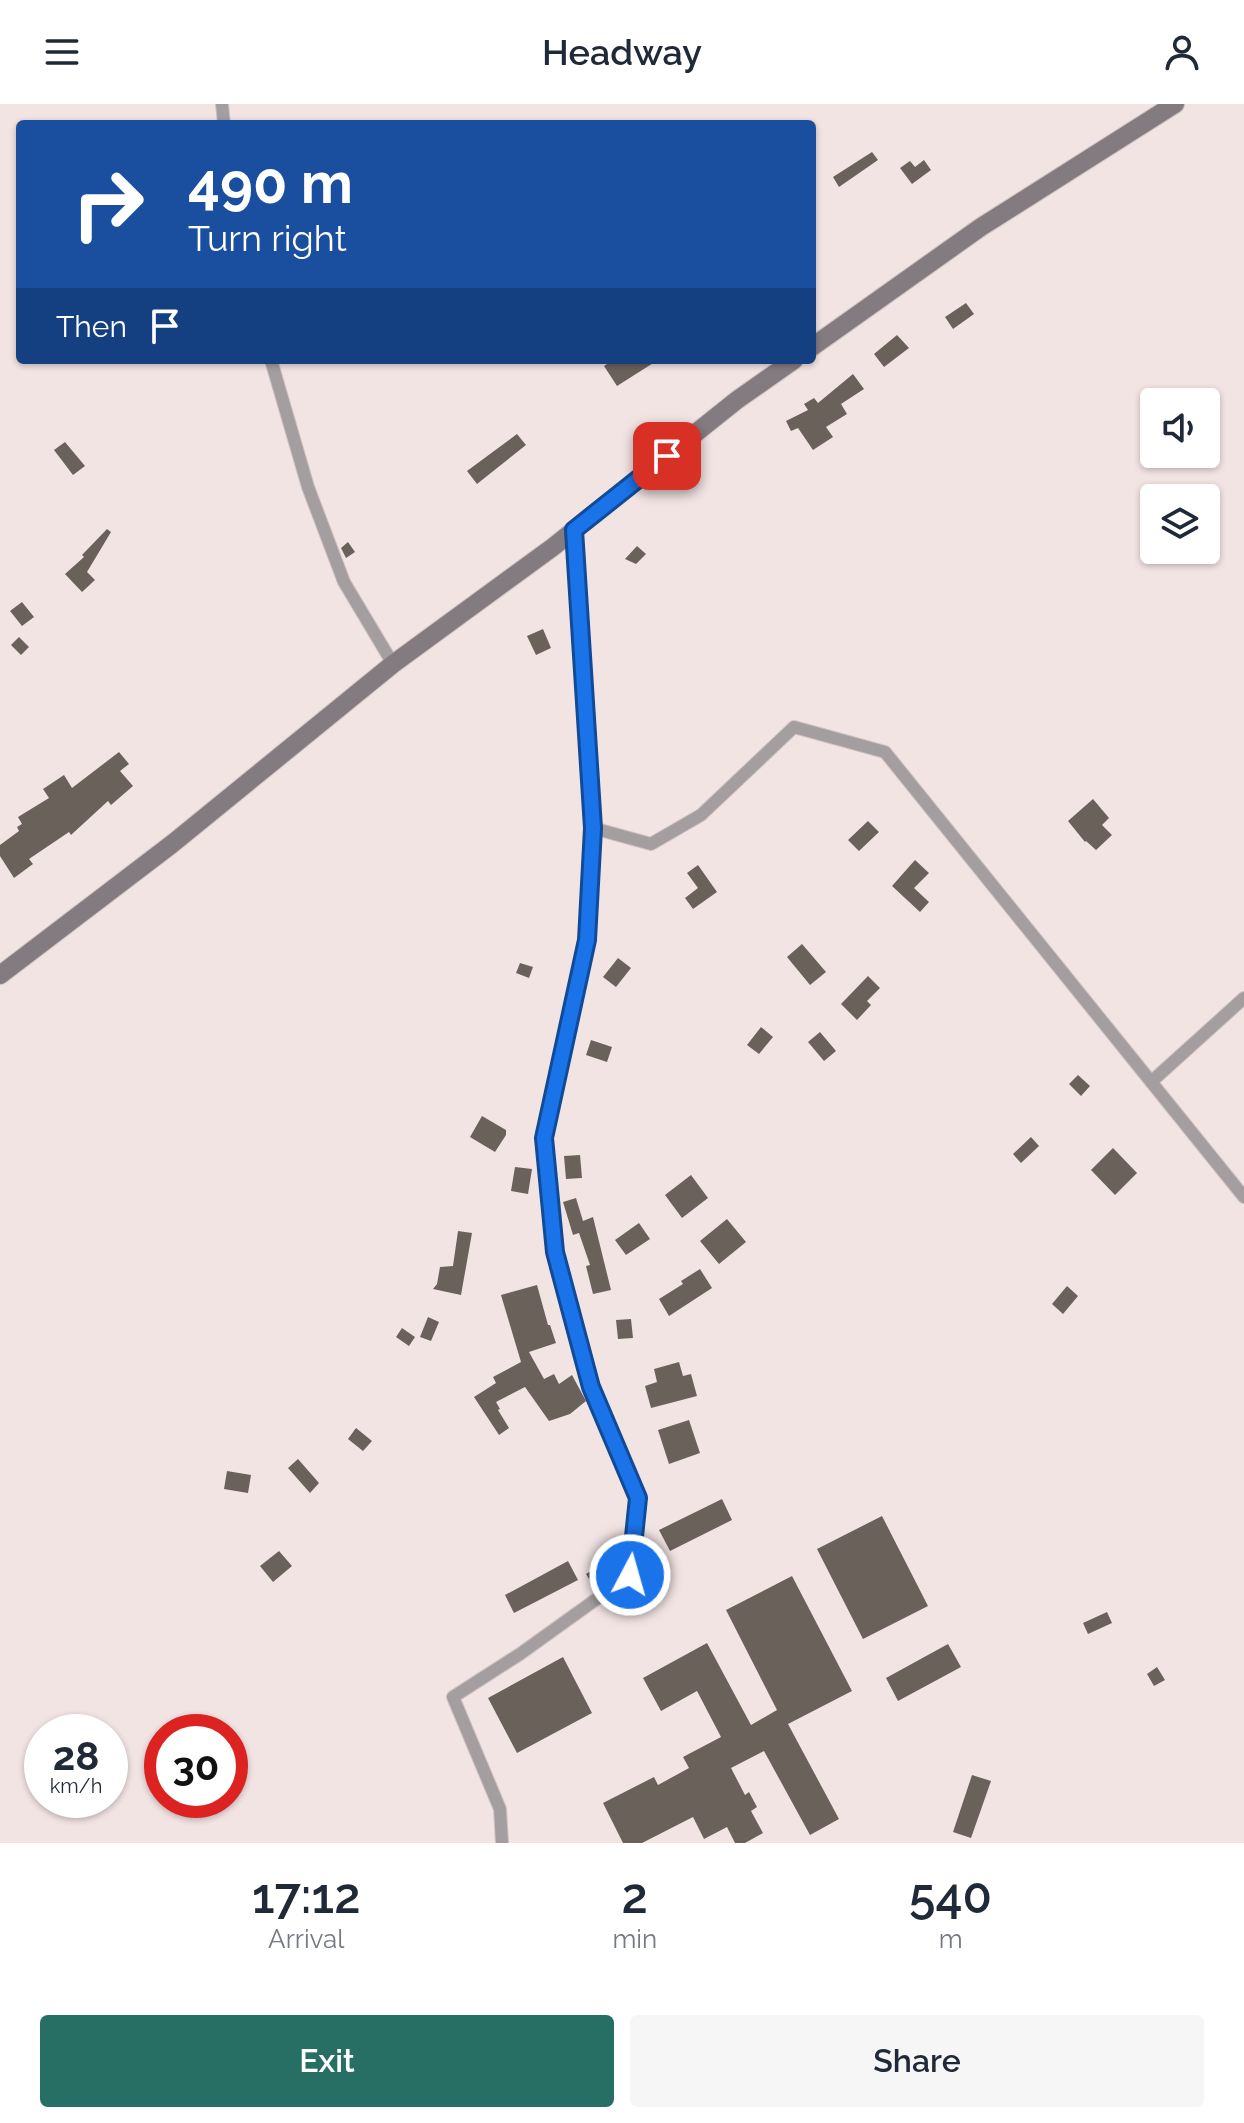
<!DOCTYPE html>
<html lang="en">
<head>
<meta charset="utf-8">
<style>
	:root { --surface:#fff; --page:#f6f6f7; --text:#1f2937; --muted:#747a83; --accent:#276e65 }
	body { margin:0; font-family:Raleway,sans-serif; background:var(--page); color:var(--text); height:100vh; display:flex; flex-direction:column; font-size:30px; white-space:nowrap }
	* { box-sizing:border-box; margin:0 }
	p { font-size:26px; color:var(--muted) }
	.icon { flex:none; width:44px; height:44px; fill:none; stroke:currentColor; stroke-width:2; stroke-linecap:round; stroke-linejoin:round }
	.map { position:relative; height:1739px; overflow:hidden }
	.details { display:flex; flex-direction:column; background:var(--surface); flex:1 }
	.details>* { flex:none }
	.guide { position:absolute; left:16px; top:16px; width:800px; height:244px; border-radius:8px; box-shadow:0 2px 6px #0004; background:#1a4fa0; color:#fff; overflow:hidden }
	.buttons { position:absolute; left:1140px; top:284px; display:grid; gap:16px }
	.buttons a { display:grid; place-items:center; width:80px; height:80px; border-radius:8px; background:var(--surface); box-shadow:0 2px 6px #0004; font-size:40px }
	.speed { position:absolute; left:24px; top:1610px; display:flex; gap:16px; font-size:40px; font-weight:700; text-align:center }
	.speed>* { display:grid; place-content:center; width:104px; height:104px; border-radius:50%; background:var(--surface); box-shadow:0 2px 6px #0004; line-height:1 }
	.speed small { font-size:20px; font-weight:400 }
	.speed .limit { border:12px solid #d22; background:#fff; color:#111 }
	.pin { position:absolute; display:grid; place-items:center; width:68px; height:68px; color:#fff; margin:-34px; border-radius:16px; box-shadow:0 4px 12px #0006 }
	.me { position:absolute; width:88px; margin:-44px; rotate:6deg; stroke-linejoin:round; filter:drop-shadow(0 0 6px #0008) }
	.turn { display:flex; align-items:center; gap:28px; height:168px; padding:0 40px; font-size:36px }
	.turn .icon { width:104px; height:104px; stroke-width:2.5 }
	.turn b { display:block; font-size:56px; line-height:68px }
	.then { display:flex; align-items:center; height:76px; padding:0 40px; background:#0003; gap:16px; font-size:30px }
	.eta { display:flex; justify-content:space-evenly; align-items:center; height:136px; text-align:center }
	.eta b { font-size:48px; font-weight:600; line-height:56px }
	.button { display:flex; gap:16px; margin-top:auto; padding:16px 40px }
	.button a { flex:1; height:92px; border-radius:8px; background:var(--accent); color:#fff; font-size:32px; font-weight:600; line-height:92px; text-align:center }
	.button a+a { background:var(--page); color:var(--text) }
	header { display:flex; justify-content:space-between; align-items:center; height:104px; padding:0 40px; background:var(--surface); font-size:36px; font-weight:600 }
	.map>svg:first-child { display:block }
	.building { fill:#6b615b }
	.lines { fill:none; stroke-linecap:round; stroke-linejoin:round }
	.street-casing { stroke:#cfc2c2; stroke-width:14 }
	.secondary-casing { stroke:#cfc2c2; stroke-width:20 }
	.street { stroke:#a49ea1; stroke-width:12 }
	.secondary { stroke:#837b7f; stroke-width:18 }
	.route-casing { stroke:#114b97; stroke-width:20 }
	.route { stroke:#1a73e8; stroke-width:14 }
</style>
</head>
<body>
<header><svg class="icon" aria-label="menu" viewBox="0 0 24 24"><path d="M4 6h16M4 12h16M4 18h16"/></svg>Headway<svg class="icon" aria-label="person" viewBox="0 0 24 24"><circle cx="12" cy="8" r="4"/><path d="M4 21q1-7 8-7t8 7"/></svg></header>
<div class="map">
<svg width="1244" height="1739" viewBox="0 0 1244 1739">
	<rect width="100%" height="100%" fill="#f3e4e4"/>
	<!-- building -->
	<path class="building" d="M872 48 878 56 839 83 833 73Z
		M924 56 931 66 912 80 900 64 910 57 915 63Z
		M966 199 974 210 953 225 945 213Z
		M897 231 909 244 884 263 874 250Z
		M613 256H658L617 282 604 262Z
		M853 270 864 285 841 300 847 310 826 323 833 333 813 346 798 324 791 327 786 317 808 306 804 300 814 294 818 299Z
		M517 330 526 341 477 380 467 367Z
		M65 338 85 362 73 371 54 346Z
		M107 425 111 428 87 468 95 476 82 488 65 470 84 453 82 451Z
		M348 438 355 448 346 454 341 444Z
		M637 442 646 450 636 460 625 455Z
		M22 498 34 513 22 522 10 507Z
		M543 525 551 544 536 551 527 532Z
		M19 533 29 543 21 551 11 541Z
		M119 648 129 660 120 667 133 682 111 701 108 697 71 731 69 728 29 755 33 760 14 774 0 752V741L19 727 17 723 22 720 18 713 49 694 43 685 64 671 72 684Z
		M1093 695 1109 714 1102 721 1112 731 1096 746 1086 737 1085 738 1068 717Z
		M868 717 879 728 859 747 848 736Z
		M915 756 929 769 914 784 929 798 920 808 892 782Z
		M698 761 717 788 693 805 685 794 698 784 687 769Z
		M802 840 826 868 810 881 787 853Z
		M618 854 631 864 616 883 603 873Z
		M520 859 533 863 529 874 516 869Z
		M868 872 880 884 867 897 871 901 857 916 841 900Z
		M761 923 773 933 759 950 747 941Z
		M820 928 836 947 824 957 808 938Z
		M591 936 612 943 607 958 586 951Z
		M1078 971 1090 982 1081 992 1069 980Z
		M482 1012 506 1026V1031L495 1048 470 1033Z
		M1031 1033 1039 1042 1021 1059 1013 1050Z
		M1113 1044 1137 1069 1115 1091 1091 1066Z
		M580 1051 582 1074 566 1075 564 1052Z
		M515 1063 532 1065 528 1090 511 1087Z
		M691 1071 708 1094 682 1114 665 1091Z
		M576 1094 583 1117 593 1113 611 1186 593 1190 586 1162 590 1161 579 1129 573 1131 563 1098Z
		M727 1115 746 1138 719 1160 700 1137Z
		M639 1119 650 1135 626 1151 615 1136Z
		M458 1127 472 1129 461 1191 433 1185 437 1180 440 1163 453 1162Z
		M700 1165 712 1184 669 1212 659 1195 683 1180 681 1177Z
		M537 1181 548 1221H550L556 1239 529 1248 544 1275 554 1270 559 1280 572 1271 586 1297 570 1310 549 1317 525 1283 496 1298 500 1305 498 1306 509 1324 499 1331 474 1293 496 1279 493 1273 521 1258 501 1191Z
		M1067 1182 1078 1192 1063 1210 1052 1200Z
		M428 1213 439 1218 431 1237 420 1233Z
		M631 1215 633 1234 618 1235 616 1216Z
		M402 1224 415 1233 409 1242 396 1233Z
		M679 1258 683 1272 691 1270 697 1292 651 1304 645 1282 657 1278 654 1265Z
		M689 1316 700 1349 669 1360 658 1326Z
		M356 1324 372 1337 363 1347 348 1335Z
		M298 1355 319 1379 310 1389 288 1364Z
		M227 1367 251 1371 248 1389 224 1385Z
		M722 1395 732 1416 670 1447 659 1426Z
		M882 1412 928 1502 863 1535 817 1445Z
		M279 1447 292 1462 273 1478 260 1462Z
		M568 1457 578 1476 514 1509 505 1491Z
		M607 1457 615 1471 595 1485 586 1470Z
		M792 1472 852 1587 788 1620 839 1715 810 1731 764 1647 731 1664 745 1691 749 1688 757 1703 751 1707 763 1729 745 1739H735L727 1723 704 1735 693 1713 642 1739H623L603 1699 654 1673 658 1681 689 1664 683 1653 721 1633 697 1587 661 1607 643 1574 707 1539 751 1621 777 1606 726 1506Z
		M1107 1508 1112 1519 1088 1530 1083 1519Z
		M948 1540 961 1563 898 1597 886 1574Z
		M563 1553 592 1609 517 1649 488 1594Z
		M1157 1563 1165 1576 1154 1582 1147 1570Z
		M972 1671 991 1677 971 1734 953 1728Z"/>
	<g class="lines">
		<defs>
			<path id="street" d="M222 0 224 20
				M271 256 308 383 344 478 393 560
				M574 426 593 724 651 740 701 711 794 623 885 648 1244 1093
				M1151 978 1244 894
				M502 1739 500 1705 453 1593 520 1550 630 1471 638 1394 591 1283 555 1148 544 1034 587 836 593 724"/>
			<path id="secondary" d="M812 243 981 123 1175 0
				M0 871 172 740 393 560 553 443 737 296 794 256"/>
		</defs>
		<!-- street casing -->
		<use href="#street" class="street-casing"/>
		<!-- secondary casing -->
		<use href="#secondary" class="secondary-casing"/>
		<!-- street -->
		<use href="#street" class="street"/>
		<!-- secondary -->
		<use href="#secondary" class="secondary"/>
	</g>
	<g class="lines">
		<defs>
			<path id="route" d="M630 1471 638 1394 591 1283 555 1148 544 1034 587 836 593 724 574 426 667 352"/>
		</defs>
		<!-- route casing -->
		<use href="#route" class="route-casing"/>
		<!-- route -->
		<use href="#route" class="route"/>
	</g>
</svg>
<div class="buttons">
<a><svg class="icon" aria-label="sound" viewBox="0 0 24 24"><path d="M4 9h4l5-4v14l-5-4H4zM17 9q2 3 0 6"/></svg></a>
<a><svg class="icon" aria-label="layers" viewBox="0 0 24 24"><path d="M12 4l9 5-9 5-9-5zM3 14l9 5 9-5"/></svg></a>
</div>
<div class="speed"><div>28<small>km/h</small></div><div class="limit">30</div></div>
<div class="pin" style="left:667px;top:352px;background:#d93025"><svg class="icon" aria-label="arrive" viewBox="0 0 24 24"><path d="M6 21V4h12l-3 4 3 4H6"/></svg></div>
<svg class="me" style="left:630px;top:1471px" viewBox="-20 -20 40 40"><circle r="17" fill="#1a73e8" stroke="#fff" stroke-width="3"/><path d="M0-11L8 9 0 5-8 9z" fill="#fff"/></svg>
<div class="guide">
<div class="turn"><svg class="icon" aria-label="right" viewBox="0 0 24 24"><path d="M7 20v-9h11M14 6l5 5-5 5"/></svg><div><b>490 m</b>Turn right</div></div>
<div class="then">Then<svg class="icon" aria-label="arrive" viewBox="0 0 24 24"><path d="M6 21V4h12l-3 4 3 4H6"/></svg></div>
</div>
</div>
<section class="details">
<div class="eta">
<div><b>17:12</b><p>Arrival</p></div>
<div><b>2</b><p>min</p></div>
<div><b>540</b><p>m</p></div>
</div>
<div class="button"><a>Exit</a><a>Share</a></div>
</section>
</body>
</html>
